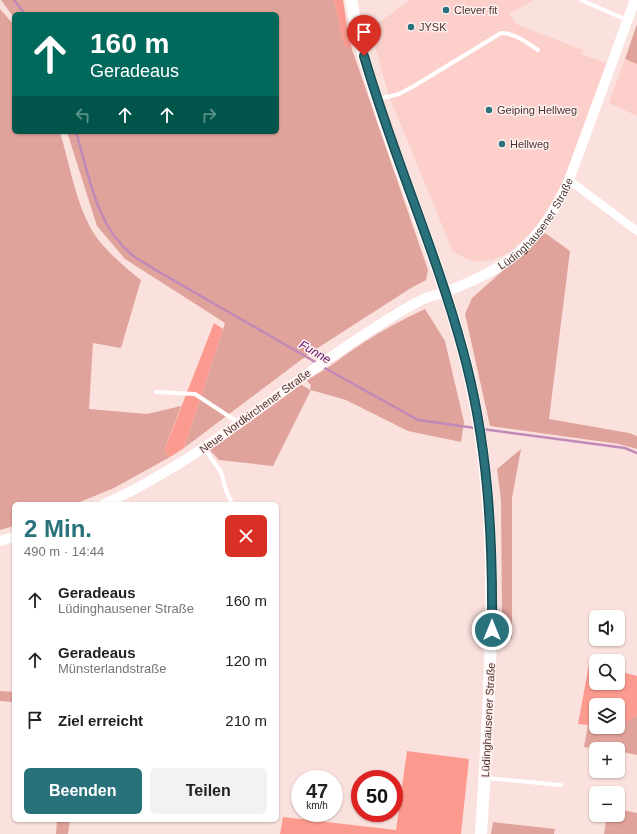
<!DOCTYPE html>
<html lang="de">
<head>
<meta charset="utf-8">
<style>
	:root { --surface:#fff; --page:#f2f2f2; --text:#222; --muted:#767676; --accent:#29727b }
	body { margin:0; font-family:Arial,sans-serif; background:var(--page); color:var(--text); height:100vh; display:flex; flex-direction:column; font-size:15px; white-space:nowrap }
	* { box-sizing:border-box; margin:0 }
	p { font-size:13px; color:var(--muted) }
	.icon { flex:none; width:22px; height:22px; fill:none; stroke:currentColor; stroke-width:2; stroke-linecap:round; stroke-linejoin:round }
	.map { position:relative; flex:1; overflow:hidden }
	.panel { position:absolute; left:12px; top:502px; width:267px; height:320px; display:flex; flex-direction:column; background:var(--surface); border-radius:6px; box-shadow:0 1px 3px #0004 }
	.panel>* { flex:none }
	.hud { position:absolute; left:12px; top:12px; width:267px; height:122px; border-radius:6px; box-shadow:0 1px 3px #0004; background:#00695c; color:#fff; overflow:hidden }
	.buttons { position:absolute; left:589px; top:610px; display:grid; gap:8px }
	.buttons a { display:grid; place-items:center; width:36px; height:36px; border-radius:6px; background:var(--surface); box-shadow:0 1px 3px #0004; font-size:20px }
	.speed { position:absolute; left:291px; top:770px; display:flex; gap:8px; font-size:20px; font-weight:700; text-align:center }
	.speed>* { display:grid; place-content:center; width:52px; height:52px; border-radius:50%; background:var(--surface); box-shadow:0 1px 3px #0004; line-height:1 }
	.speed small { font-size:10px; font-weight:400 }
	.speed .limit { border:6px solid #d22; background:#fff; color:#111 }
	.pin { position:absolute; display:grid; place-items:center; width:34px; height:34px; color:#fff; margin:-41px -17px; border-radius:50% 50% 50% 0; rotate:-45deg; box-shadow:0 0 4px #0007 }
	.pin .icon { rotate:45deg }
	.me { position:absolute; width:44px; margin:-22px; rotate:0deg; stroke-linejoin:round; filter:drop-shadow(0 0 3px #0008) }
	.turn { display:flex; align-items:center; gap:14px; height:84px; padding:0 12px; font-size:18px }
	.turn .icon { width:52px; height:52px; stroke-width:2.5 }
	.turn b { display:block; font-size:28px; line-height:34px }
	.lanes { display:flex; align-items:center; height:38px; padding:0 12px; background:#0003; justify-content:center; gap:20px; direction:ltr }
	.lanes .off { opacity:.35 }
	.round { display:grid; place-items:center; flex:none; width:42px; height:42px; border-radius:6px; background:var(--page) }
	.headline { display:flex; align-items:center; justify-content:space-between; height:68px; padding:0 12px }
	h1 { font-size:24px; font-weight:700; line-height:30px; color:var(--accent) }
	.cta { display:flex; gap:8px; margin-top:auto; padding:8px 12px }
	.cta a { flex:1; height:46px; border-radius:6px; background:var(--accent); color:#fff; font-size:16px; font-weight:700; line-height:46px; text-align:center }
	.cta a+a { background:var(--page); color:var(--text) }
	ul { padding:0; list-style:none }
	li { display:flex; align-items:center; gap:12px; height:60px; padding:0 12px }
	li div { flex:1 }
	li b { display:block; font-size:15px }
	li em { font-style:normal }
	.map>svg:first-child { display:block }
	.built { fill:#fccfca }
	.green { fill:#e0a39b }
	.forest { fill:#fd9a8f }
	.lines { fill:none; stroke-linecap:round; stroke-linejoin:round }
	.stream { stroke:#c189b8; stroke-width:2.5 }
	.service { stroke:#fff; stroke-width:4 }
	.minor { stroke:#fff; stroke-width:8 }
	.tertiary { stroke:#fff; stroke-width:10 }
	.secondary { stroke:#fff; stroke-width:12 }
	.route-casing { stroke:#1b4a50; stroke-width:10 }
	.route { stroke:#29727b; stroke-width:7 }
	.poi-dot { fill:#29727b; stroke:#fff1f0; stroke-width:1.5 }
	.labels { text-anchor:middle; stroke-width:3; stroke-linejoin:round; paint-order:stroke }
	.poi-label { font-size:11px; fill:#4c3330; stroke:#fff1f0; text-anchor:start }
	.street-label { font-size:11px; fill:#4c3330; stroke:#fff1f0 }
	.water-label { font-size:12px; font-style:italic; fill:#621065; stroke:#fff1f0 }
</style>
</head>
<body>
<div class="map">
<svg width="637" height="834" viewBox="0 0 637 834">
	<rect width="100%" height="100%" fill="#fbe1dd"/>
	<!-- built -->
	<path class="built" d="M410 0H534L509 14 516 24 583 50 581 54 612 65 553 208 531 233 510 252 493 260 476 262 467 259 453 252 389 96 370 29Z
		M625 59 637 64V116L609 103Z"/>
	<!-- green -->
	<path class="green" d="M1 0H334L344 43 352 49 428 270 426 280 411 288 313 351 184 448 225 323 125 259 97 226 67 132H277V14H14V18Z
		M0 9 14 25V132H60C69 162 75 199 90 227 101 247 123 266 141 280L121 348 93 343 89 409 147 414 181 406 164 451 170 457 114 488 75 504H14V526L0 530Z
		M637 24V64L625 59Z
		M545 233 570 251 549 419 629 433 637 436V449L619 444 490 426 465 314 472 298Z
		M425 309 445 341 464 422 461 442 408 431 346 400 311 390 273 466 219 460 209 449 300 384 310 390 311 385 306 380C326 371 344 355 363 343 383 330 403 319 425 309Z
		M521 449 512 498V639L505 638 502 618 501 500 497 469Z
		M0 691 14 692V702L0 701Z
		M637 715V755L618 751V749H599L584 747 588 725 596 723V727H618V722L626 721Z
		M618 809 637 813V834H604L607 815H618Z
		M57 820H70L68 834H56Z
		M493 822 555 829 554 834H491Z"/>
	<!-- forest -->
	<path class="forest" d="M334 0H343L347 26 352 49 344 44Z
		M214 323 223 329 184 448 170 457 164 451Z
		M589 664 596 666V683H618V671L637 676V715L626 722H618V705H596V723L588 725 578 724Z
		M407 751 469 759 461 834H280L283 817 396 830Z"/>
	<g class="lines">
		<!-- stream -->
		<path class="stream" d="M14 0 25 14
			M76 132C89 174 95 224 131 254 138 260 147 264 154 269L317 363
			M323 367 418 420 475 428
			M482 429 625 448 637 453"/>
		<!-- service -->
		<path class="service" d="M581 0 627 20
			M379 99 399 94 414 86 501 33C515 33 527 43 538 50
			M156 392 195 394 239 423
			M204 448 221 472 226 490 232 504
			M486 778 561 785"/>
		<!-- minor -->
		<path class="minor" d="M569 180 637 231"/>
		<!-- tertiary -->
		<g class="tertiary">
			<path id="s1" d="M104 504C125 495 145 484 165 472 240 428 305 371 379 325 393 316 410 305 426 298 432 296 439 294 446 292 468 283 494 272 513 257 538 238 556 209 569 180L635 0"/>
			<path d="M0 541 14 537"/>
		</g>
		<!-- secondary -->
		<path class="secondary" d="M351 0C359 47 374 92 389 136 415 208 443 278 463 351 493 464 494 577 489 693 487 740 484 787 481 834"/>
	</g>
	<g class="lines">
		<defs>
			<path id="route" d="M364 56C393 156 436 251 463 351 488 442 493 536 492 630"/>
		</defs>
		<!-- route casing -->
		<use href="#route" class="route-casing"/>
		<!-- route -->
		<use href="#route" class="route"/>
	</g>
	<!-- markers -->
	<g class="poi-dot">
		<circle cx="446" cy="10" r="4"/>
		<circle cx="411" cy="27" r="4"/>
		<circle cx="489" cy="110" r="4"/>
		<circle cx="502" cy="144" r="4"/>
	</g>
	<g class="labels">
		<!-- poi labels -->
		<g class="poi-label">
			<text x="454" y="14">Clever fit</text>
			<text x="419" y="31">JYSK</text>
			<text x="497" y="114">Geiping Hellweg</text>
			<text x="510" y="148">Hellweg</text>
		</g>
		<!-- street labels -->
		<g class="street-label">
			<text dy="4" stroke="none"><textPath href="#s1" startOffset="520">Lüdinghausener Straße</textPath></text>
			<text transform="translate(255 411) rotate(-36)" y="4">Neue Nordkirchener Straße</text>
			<text transform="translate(488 720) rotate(-87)" y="4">Lüdinghausener Straße</text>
		</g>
		<!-- water labels -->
		<g class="water-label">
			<text transform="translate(315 352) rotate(30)" y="4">Funne</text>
		</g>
	</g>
</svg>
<div class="buttons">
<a><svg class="icon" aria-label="sound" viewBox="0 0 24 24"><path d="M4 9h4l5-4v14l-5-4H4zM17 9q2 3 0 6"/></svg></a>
<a><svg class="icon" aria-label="search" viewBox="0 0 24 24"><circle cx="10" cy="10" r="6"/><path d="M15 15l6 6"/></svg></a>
<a><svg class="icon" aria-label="layers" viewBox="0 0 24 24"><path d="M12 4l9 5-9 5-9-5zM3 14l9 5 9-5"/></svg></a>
<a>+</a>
<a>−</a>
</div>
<div class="speed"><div>47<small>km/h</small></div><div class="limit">50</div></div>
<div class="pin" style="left:364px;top:56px;background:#d93025"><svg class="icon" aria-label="arrive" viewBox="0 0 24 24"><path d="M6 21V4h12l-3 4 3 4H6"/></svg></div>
<svg class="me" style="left:492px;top:630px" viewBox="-20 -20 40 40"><circle r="17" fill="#29727b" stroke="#fff" stroke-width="3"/><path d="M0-11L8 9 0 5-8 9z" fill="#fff"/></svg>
<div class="hud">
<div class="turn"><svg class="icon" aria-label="ahead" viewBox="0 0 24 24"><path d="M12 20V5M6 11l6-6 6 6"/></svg><div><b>160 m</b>Geradeaus</div></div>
<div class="lanes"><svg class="icon off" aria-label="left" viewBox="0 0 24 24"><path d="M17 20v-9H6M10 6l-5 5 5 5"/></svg><svg class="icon" aria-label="ahead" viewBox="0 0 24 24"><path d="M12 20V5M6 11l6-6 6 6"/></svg><svg class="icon" aria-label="ahead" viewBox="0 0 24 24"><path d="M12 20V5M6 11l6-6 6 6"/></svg><svg class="icon off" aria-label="right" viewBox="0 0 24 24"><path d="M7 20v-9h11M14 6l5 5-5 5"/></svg></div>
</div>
<section class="panel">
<div class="headline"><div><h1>2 Min.</h1><p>490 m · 14:44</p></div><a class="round" style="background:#d93025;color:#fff"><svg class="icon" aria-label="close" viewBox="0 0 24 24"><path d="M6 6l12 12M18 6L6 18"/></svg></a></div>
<ul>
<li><svg class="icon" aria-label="ahead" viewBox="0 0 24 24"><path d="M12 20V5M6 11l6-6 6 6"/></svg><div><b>Geradeaus</b><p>Lüdinghausener Straße</p></div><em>160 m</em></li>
<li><svg class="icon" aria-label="ahead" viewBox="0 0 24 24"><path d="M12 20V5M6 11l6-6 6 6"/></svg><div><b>Geradeaus</b><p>Münsterlandstraße</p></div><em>120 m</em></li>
<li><svg class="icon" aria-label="arrive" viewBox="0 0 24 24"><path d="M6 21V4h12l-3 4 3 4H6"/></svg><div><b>Ziel erreicht</b></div><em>210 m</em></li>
</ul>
<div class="cta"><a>Beenden</a><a>Teilen</a></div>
</section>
</div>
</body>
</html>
